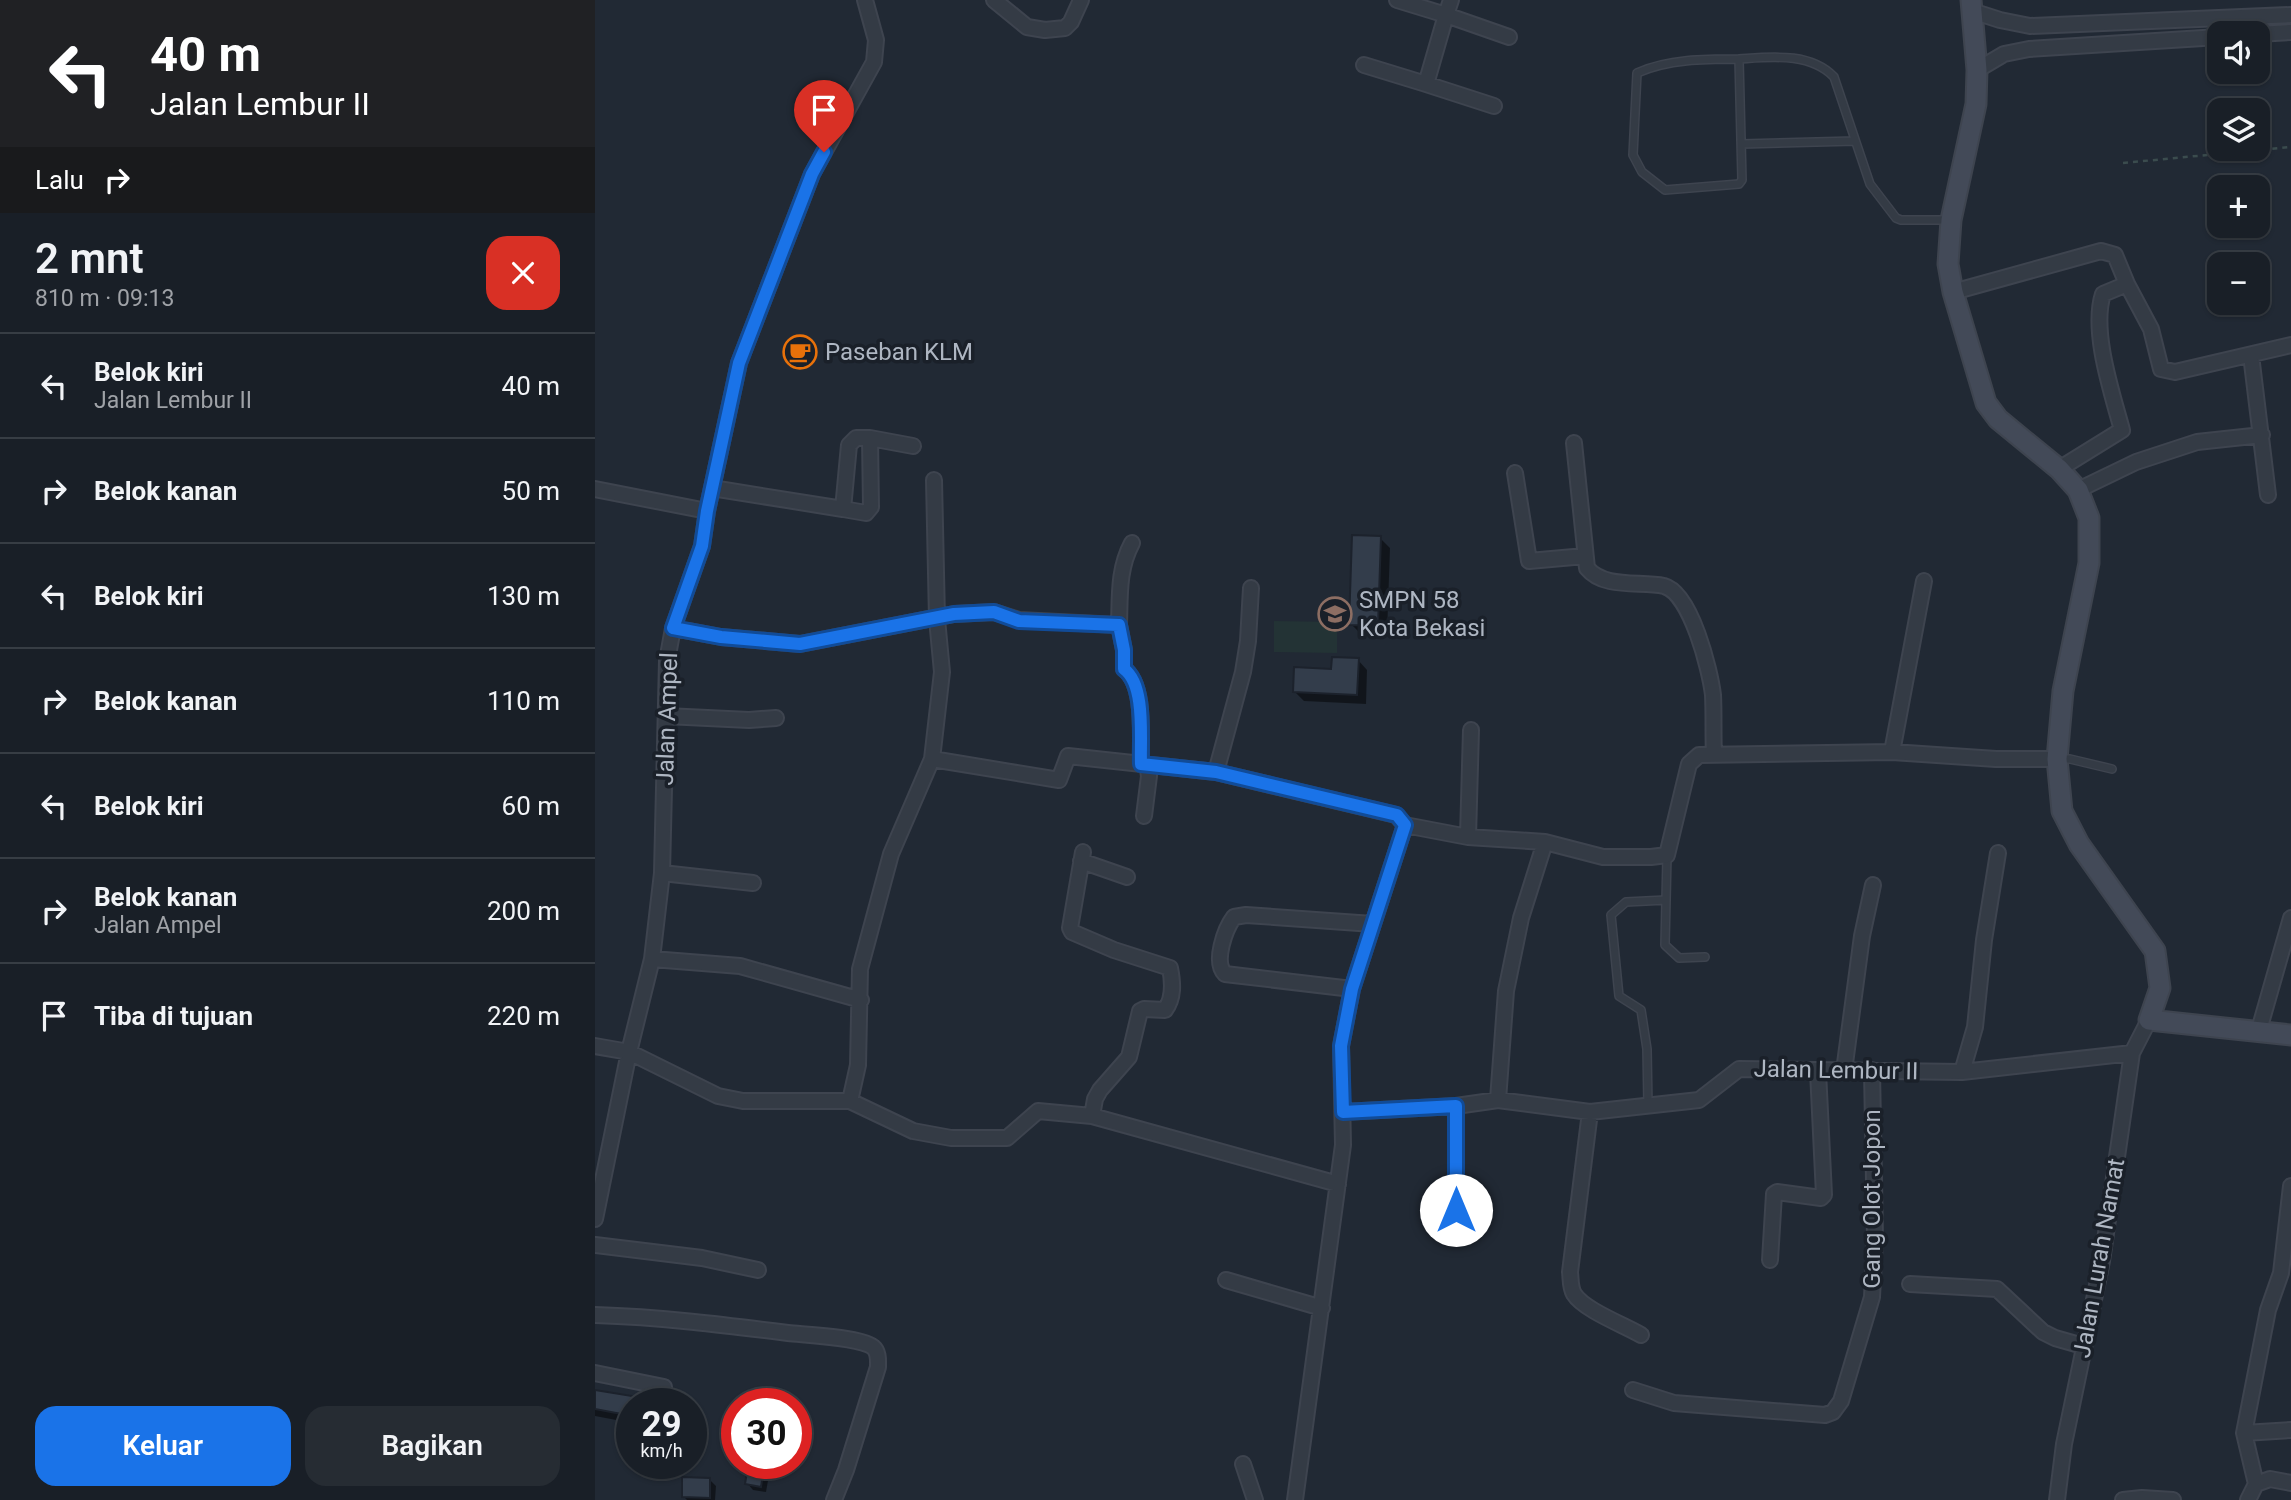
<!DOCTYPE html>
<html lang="id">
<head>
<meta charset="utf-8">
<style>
	:root { --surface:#191f27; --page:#262c33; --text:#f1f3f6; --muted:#9fa2a7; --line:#373d44; --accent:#1a73e8 }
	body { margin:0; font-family:Roboto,sans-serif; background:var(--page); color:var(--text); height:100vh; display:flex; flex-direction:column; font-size:26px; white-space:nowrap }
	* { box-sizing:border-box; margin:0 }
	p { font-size:23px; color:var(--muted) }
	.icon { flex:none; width:38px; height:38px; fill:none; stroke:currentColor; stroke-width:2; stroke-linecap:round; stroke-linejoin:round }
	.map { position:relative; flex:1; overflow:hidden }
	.side { display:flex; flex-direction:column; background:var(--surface); width:595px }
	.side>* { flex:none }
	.guide { background:#202124; color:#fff; overflow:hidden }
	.tools { position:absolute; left:1612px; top:21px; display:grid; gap:14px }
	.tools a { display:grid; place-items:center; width:63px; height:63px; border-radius:14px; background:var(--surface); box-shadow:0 2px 5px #0004,0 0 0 2px var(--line); font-size:35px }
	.speed { position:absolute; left:21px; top:1388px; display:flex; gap:14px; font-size:35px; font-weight:700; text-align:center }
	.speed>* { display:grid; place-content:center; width:91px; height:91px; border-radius:50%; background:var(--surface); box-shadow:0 2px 5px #0004,0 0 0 2px var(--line); line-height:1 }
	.speed small { font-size:18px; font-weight:400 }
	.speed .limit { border:10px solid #d22; background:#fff; color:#111 }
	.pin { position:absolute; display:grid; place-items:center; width:60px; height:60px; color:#fff; margin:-72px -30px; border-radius:50% 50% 50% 0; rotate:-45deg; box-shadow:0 0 7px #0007 }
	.pin .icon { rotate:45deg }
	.me { position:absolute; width:77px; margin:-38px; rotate:0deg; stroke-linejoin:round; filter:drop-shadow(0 0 5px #0008) }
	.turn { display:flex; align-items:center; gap:24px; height:147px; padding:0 35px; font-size:32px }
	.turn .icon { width:91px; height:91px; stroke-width:2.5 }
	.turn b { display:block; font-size:49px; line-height:60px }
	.then { display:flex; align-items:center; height:66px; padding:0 35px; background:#0003; gap:14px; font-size:26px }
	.round { display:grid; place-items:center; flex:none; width:74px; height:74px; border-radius:21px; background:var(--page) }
	.head { display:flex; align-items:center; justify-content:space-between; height:119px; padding:0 35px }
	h1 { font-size:42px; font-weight:600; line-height:52px }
	.button { display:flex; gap:14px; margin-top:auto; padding:14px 35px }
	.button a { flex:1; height:80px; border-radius:21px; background:var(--accent); color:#fff; font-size:28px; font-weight:600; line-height:80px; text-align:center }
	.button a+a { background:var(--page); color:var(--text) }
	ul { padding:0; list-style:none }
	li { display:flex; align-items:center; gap:21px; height:105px; padding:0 35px; border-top:2px solid var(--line) }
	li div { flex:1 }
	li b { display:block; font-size:26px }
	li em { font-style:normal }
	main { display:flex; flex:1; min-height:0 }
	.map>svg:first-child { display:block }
	.green { fill:#233335 }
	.shadow { fill:#0007 }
	.building { fill:#333d4b; stroke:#1c222c; stroke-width:2 }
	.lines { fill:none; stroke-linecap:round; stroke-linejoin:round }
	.service-casing { stroke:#3e444f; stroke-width:10 }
	.minor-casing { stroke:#3e444f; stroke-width:18 }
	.secondary-casing { stroke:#3e444f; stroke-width:23 }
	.path { stroke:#3b4c4e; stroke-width:2.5; stroke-dasharray:5 5; stroke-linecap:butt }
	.service { stroke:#343b45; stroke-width:7 }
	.minor { stroke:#343b45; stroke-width:14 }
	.secondary { stroke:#434a58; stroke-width:19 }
	.route-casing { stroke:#114b97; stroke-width:18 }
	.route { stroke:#1a73e8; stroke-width:12 }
	.labels { text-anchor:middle; stroke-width:7; stroke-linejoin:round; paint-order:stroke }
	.poi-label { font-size:24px; fill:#aeb6c2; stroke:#1a2029; text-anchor:start }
	.street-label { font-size:24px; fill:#aeb6c2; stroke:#1a2029 }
</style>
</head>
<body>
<main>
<section class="side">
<div class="guide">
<div class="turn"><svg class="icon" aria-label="left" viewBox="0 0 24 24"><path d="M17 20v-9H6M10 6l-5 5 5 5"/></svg><div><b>40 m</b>Jalan Lembur II</div></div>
<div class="then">Lalu<svg class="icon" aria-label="right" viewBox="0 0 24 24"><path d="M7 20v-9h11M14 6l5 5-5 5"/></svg></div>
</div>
<div class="head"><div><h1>2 mnt</h1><p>810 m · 09:13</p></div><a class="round" style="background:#d93025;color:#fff"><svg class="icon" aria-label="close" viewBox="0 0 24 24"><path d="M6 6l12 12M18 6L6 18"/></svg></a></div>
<ul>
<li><svg class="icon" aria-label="left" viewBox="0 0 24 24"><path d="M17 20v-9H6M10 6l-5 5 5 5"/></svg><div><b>Belok kiri</b><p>Jalan Lembur II</p></div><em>40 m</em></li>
<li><svg class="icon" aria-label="right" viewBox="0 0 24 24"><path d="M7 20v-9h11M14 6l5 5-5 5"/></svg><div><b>Belok kanan</b></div><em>50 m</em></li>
<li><svg class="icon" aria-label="left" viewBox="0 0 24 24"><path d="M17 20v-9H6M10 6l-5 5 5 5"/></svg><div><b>Belok kiri</b></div><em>130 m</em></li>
<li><svg class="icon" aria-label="right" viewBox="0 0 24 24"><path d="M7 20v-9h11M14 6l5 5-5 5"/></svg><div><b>Belok kanan</b></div><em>110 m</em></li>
<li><svg class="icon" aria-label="left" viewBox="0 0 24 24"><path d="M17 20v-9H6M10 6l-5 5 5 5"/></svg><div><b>Belok kiri</b></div><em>60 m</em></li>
<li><svg class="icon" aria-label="right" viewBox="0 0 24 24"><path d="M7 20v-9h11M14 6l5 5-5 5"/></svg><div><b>Belok kanan</b><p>Jalan Ampel</p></div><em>200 m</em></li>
<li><svg class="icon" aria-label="arrive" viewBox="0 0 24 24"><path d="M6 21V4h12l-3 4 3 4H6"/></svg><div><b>Tiba di tujuan</b></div><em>220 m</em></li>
</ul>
<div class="button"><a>Keluar</a><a>Bagikan</a></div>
</section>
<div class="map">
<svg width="1696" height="1500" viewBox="0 0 1696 1500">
	<rect width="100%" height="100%" fill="#212934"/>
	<!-- green -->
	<path class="green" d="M679 621 742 622V653L679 652Z"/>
	<!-- shadow -->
	<path class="shadow" d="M785 538 795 548 792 635 766 634 756 624Z
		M763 660 772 670 771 704 709 701 700 692 738 670Z
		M0 1392 46 1400 50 1404H37V1423L0 1416Z
		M168 1469 174 1475 171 1492 158 1490 152 1483Z
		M114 1479 121 1486 120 1500H92L88 1496Z"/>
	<!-- building -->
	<path class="building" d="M757 535 786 536 783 626 754 625Z
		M737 657 764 658 762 695 698 692 699 667 736 669Z
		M0 1390 37 1396V1416L0 1409Z
		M153 1465 169 1468 166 1487 150 1484Z
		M87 1477 115 1478V1498L87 1497Z"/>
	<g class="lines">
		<defs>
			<path id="service" d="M1144 59C1110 59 1073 59 1042 73L1038 155 1047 172 1070 190 1144 184 1147 180 1144 59C1176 57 1215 52 1239 77L1275 184 1301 218 1306 220H1354
				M1147 144 1260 141
				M1463 759H1475L1517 769
				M1072 856 1070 945 1084 958 1110 957
				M1053 1105 1052 1049 1046 1010 1024 996 1016 915 1031 902 1071 900"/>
			<path id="minor" d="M399 0 432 27 450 30 470 28 476 22 486 0
				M802 0 851 15 831 84 899 106
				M856 0 851 15 914 37
				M1377 11 1405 20 1435 26 1696 15
				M1662 34 1696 32
				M769 65 831 84
				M1382 70 1409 54 1434 49 1624 37
				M1358 292 1506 251 1520 255 1532 284 1556 329 1566 369 1580 372 1696 345
				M1656 355 1673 495
				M979 443 992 568C1009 589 1045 581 1069 586 1096 593 1115 670 1118 695 1119 715 1118 735 1119 755
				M1464 469 1527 430C1517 393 1496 331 1508 294L1532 284
				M920 473 934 561 990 556
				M117 488 248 509 254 445 261 438H275L318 446
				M0 489 112 511
				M1483 490 1541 462 1602 442 1667 435
				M248 509 271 513 276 507 275 438
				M524 625C525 596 523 569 537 543
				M78 628 126 637 205 644 359 614 399 612 424 620 524 625 529 650V669C551 685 545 739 546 764
				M71 716 154 720 181 718
				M1297 752 1329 581
				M337 759 464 780 473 756 621 772 801 815 810 825 873 837 950 842 1008 857H1056L1072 855 1094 764 1104 755 1297 752 1401 759H1462
				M621 772 648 672 653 641 656 588
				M549 816 554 776 552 764
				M873 837 876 730
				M488 852 475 928 477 932 519 950 575 968C578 983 579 998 570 1010L549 1009 545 1011 534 1057 505 1090 500 1099 497 1116
				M486 861 532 877
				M67 873 158 883
				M57 959 145 966 266 1000
				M757 989 630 974C618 962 630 929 639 917L651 915 778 924
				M1664 1030 1696 918
				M0 1046 34 1052 123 1096 148 1101H255L318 1131 356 1138H412L443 1111 497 1116 743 1184
				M1249 1071 1267 936 1278 885
				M1367 1072 1380 1027 1389 940 1403 853
				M903 1100 911 991 926 918 950 842
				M255 1101 263 1065 265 969 296 854 337 759 347 672 342 619 339 480
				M748 1112 861 1106 903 1100 995 1112 1104 1100 1144 1069 1367 1072 1537 1053
				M995 1112 975 1272C976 1280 975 1287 979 1294 989 1310 1029 1325 1046 1335
				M861 1210V1106
				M0 1219 34 1052 57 959 67 873 72 661 78 628 107 546 112 511 144 363 217 174 279 62 281 40 270 0
				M0 1245 107 1258 163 1270
				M1175 1260 1179 1194 1182 1192 1226 1198 1229 1195 1223 1071
				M631 1280 727 1308
				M1315 1284 1402 1289 1448 1332 1460 1338 1488 1346
				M0 1315C65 1317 129 1325 193 1333 212 1335 264 1337 278 1347 284 1352 283 1361 283 1367L251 1470 239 1500
				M0 1373 69 1387
				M1038 1390 1079 1403 1230 1415 1238 1412 1246 1401 1277 1297 1280 1238 1277 1070
				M1649 1433 1696 1430
				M648 1464 660 1500
				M1661 1484 1649 1433 1673 1310 1686 1273 1696 1186
				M700 1500 748 1145 746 1046 757 989 810 825
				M1462 1500 1469 1444 1507 1261 1537 1053 1554 1020
				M1528 1500 1547 1498 1578 1500
				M1653 1500 1661 1484 1675 1479 1696 1483"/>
			<path id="secondary" d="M1376 0 1382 70 1381 104 1356 220 1353 264 1358 292 1391 403 1403 419 1464 469 1483 490 1494 518V563L1468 691 1462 759 1467 811 1484 844 1560 951 1565 988 1554 1020 1696 1035"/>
		</defs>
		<!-- service casing -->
		<use href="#service" class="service-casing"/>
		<!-- minor casing -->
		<use href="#minor" class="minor-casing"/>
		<!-- secondary casing -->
		<use href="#secondary" class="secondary-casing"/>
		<!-- path -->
		<path class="path" d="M1528 163 1696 147"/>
		<!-- service -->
		<use href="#service" class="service"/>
		<!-- minor -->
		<use href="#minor" class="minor"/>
		<!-- secondary -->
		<use href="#secondary" class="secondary"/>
	</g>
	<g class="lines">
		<defs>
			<path id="route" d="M229 152 217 174 144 363 112 511 107 546 78 628 126 637 205 644 359 614 399 612 424 621 524 625 529 650V669C551 685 545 739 546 764L621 772 802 815 810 825 757 989 746 1046 748 1112 861 1106V1210"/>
		</defs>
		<!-- route casing -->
		<use href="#route" class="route-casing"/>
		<!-- route -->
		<use href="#route" class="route"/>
	</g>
	<!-- icons -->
	<defs>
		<symbol id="cafe-ring" viewBox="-11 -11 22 22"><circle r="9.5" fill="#1a2029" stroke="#e8710a" stroke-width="1.5"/><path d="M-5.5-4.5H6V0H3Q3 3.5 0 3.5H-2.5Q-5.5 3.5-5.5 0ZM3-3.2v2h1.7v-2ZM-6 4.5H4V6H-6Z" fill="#e8710a"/></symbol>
		<symbol id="school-ring" viewBox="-11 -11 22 22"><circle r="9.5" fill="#1a2029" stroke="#8d6e63" stroke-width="1.5"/><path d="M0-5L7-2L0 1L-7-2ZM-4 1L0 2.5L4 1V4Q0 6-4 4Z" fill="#8d6e63"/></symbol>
	</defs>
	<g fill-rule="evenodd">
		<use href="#cafe-ring" x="186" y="333" width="38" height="38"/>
		<use href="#school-ring" x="721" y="595" width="38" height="38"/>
	</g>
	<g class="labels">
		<!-- poi labels -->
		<g class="poi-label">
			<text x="230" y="360">Paseban KLM</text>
			<text x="764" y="608">SMPN 58<tspan x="764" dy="28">Kota Bekasi</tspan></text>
		</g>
		<!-- street labels -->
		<g class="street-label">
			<text transform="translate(72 719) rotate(-88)" y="8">Jalan Ampel</text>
			<text transform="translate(1241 1070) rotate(1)" y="8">Jalan Lembur II</text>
			<text transform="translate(1277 1199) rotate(-90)" y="8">Gang Olot Jopon</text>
			<text transform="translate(1504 1258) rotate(-80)" y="8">Jalan Lurah Namat</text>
		</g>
	</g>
</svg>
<div class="tools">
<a><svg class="icon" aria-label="sound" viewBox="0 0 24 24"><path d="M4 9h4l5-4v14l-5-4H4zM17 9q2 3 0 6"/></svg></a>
<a><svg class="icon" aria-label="layers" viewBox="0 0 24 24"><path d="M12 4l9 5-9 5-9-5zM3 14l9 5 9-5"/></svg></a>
<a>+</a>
<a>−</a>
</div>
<div class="speed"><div>29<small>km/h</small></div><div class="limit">30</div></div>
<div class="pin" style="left:229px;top:152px;background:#d93025"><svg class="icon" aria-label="arrive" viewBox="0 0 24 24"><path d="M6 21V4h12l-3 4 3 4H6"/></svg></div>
<svg class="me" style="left:861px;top:1210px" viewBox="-20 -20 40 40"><circle r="19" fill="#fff"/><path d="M0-13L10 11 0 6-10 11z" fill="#1a73e8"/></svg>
</div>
</main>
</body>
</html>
